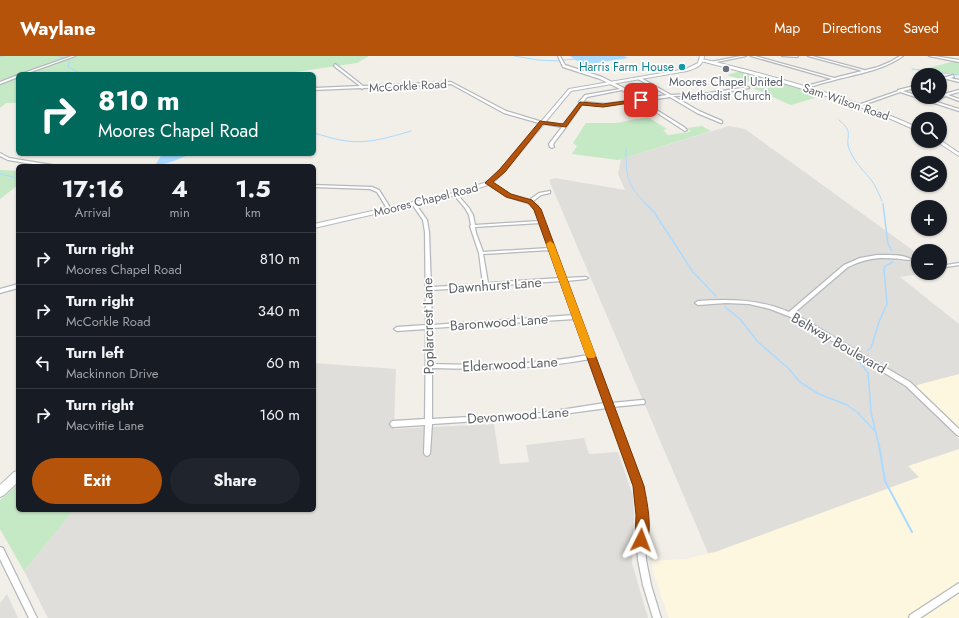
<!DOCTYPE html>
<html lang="en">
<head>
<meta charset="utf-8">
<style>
	:root { --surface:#171b24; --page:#20242c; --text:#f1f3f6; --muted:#9ea1a6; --line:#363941; --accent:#b45309 }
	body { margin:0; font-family:Jost,sans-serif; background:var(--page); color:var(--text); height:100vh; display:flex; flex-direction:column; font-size:15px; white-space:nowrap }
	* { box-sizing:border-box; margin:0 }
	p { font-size:13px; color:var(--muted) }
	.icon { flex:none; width:22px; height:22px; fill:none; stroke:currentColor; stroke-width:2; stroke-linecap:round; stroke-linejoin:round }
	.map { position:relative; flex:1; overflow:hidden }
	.panel { position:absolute; left:16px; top:108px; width:300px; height:348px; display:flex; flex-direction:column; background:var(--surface); border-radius:6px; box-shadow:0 1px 3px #0004 }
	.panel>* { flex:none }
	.guide { position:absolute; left:16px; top:16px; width:300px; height:84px; border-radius:6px; box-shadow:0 1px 3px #0004; background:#00695c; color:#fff; overflow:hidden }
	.fabs { position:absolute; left:911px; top:12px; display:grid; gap:8px }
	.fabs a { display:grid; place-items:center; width:36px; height:36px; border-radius:50%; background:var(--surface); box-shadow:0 1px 3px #0004; font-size:20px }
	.pin { position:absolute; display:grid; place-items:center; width:34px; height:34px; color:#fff; margin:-17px; border-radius:8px; box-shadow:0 2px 6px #0006 }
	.me { position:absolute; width:44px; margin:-22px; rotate:3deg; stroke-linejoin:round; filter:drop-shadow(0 0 3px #0008) }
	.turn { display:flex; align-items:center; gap:14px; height:84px; padding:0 16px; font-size:18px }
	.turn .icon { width:52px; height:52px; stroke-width:2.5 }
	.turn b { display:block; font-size:28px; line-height:34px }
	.eta { display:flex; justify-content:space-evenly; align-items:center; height:68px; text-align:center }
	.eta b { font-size:24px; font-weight:700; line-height:28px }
	.primary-button { display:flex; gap:8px; margin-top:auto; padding:8px 16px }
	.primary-button a { flex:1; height:46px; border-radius:24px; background:var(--accent); color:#fff; font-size:16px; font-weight:700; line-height:46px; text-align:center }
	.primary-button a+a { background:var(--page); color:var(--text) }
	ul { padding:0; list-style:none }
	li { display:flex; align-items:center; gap:12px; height:52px; padding:0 16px; border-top:1px solid var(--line) }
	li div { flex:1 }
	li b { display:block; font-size:15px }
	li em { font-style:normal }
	header { display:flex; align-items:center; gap:24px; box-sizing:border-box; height:56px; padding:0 20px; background:var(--accent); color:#fff }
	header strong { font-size:19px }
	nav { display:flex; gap:22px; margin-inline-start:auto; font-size:14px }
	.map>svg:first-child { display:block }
	.commercial { fill:#fef7e0 }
	.industrial { fill:#e0deda }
	.green { fill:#c5e8c5 }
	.water { fill:#aadaff }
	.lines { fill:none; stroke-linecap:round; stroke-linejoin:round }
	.stream-far2 { stroke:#aadaff; stroke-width:1 }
	.stream-far1 { stroke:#aadaff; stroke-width:1.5 }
	.stream { stroke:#aadaff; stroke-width:2 }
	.minor-casing { stroke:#b5b8bc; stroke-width:2.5 }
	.tertiary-casing { stroke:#b5b8bc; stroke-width:2 }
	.secondary-casing { stroke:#b6babf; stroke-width:2 }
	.minor { fill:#fff; fill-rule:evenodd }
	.tertiary { fill:#fff; fill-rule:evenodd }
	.secondary { fill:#fff; fill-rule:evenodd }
	.route { fill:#b45309; stroke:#753606 }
	.slow { fill:#f59e0b }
	.culture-dot { fill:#0f9aa8; stroke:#fff; stroke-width:1.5 }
	.worship-dot { fill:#6b7280; stroke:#fff; stroke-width:1.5 }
	.labels { text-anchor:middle; stroke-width:3.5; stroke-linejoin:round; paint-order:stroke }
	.far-culture-label { font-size:12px; fill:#0d838f; stroke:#fff; text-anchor:end }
	.far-worship-label { font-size:12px; fill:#5b616d; stroke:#fff }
	.far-street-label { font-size:12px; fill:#5f6368; stroke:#fff }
	.street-label { font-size:14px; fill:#5f6368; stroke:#fff }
</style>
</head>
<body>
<header>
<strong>Waylane</strong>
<nav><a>Map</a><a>Directions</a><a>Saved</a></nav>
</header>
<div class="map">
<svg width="959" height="562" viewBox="0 0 959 562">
	<rect width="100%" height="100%" fill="#f1efe8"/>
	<!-- commercial -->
	<path class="commercial" d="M959 318V383L914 338 917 329Z
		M959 393V562H669L653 516 652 505 686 503 715 496 919 421 908 410Z"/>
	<!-- industrial -->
	<path class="industrial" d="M729 70 745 73 918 198V217H927L900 221 959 268V318L917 329 914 338 959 383V393L908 410 919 421 715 496 708 497 549 124 555 122 625 134 618 118 621 103Z
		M314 307 396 313 394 373 494 368 500 408 529 406 526 389 584 382 589 398 618 396 633 440 634 457 632 507 648 562H48L24 515 74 454H314Z
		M7 538 18 562H0V547Z"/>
	<!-- green -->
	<path class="green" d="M0 0H369L357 7 282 18H18V47H6L0 52Z
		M955 5 959 6V19L921 14Z
		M741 15 825 39 791 49 748 30 756 26 753 27 727 19Z
		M648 61 667 73 663 74 668 79 689 76 691 75 687 72 702 70 711 75 618 104 572 98 577 90 573 87 586 67H616Z
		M0 114 18 115V129L0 143Z
		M18 428V454H74L24 515 0 473V444Z"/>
	<!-- water -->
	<path class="water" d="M570 0H624L628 2 583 9Z
		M162 98H192C180 101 168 110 156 108Z"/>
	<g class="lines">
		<!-- stream-far2 -->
		<path class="stream-far2" d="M0 0H4
			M59 0 64 2
			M514 0 538 4 559 5
			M564 4 575 3
			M69 5 68 11 82 18
			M912 13 959 19
			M839 64C857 79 842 80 851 97 856 108 865 116 872 125 876 131 879 138 882 145
			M314 77C325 80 336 84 347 85 369 88 390 81 411 75
			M626 92C626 119 626 128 646 148
			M0 118 18 122"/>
		<!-- stream-far1 -->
		<path class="stream-far1" d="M645 147 654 156 693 216 716 240
			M883 148 888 188 892 195
			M725 251 740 263 758 286 788 312 800 326 819 338 847 349 858 357 875 375
			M868 294 871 292 879 266 887 248 884 213 885 210 893 206
			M858 304 868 317 871 356 879 390"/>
		<!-- stream -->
		<path class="stream" d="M879 389 885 425 912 476"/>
		<defs>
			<path id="minor" d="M72 0H75L25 18H21Z
				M558 0H560L565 9 602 21 624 32 640 43 667 39 638 23 639 21 671 39 709 37 748 31 749 32 709 39 673 40 699 55 722 65V67H721L697 57 670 41 642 45 684 71 687 74 685 75 639 45 605 50 582 48 566 71 553 88 554 91 552 92 550 91 549 88 562 71 539 67 504 57 451 28 363 32 362 33 361 32 314 34V32L360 30 334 10 335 8 363 30 451 26 506 55 539 65 563 69 579 48V46L585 39 620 33 600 23 563 11ZM622 34 637 44 605 48 583 46 587 41Z
				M741 0H746L712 7 711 6Z
				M751 0H755L834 22 878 11 890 6 900 0H903C882 15 855 18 831 25 821 27 813 30 804 33L803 31 832 23Z
				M782 0H798L797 1Z
				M808 0H812L864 14 863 15Z
				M929 0H934L959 4V6Z
				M18 19V21L0 28V26Z
				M953 19 954 21 950 22 959 24V26L947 23 940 25V23Z
				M918 29V31L903 35 918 40V41H921L959 53V55L900 36 860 50 858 49 898 35V34Z
				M959 34V36L948 39 959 43V45L946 40 940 42 939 41 944 38Z
				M0 97 9 102 52 109 54 110H45L8 104 0 100Z
				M488 126H490L510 139 528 145 539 137 550 135V137L541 139 532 146 538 150 565 222 586 221 588 222 586 223 566 225 611 347 642 344H644L645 346 644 348H642L613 351 643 430 645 446V487L646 504 651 529 661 562H653L643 529 638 504 637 487 638 446 635 430 607 352 541 361 432 368 430 397 429 399 427 400 425 399 424 397 425 369 393 371 391 370 390 368 391 366 393 365 425 363 426 273 397 275 394 273 397 271 426 269 425 176 423 164 412 148 413 147H415L427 164 429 176 431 231 483 228 479 197 470 170 471 169 469 159 465 152 454 139V137H456L469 152 473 159 475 169 539 165 534 151 531 148 508 141 488 128ZM540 167 549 192 483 196 476 177 475 171ZM550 194 560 222 488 227 483 198ZM561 225 574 259 432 269 431 234 484 231 486 232 488 230ZM575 263 588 299C536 309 485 310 432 308V272ZM590 303 605 347 541 357 432 363V312C485 314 537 313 590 303Z
				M314 129 372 131 379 134 391 153 389 154H388L377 136 370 133 314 131Z
				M877 199C888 199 902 198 911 203L909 204C885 201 870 200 848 211L793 258 800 261 910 326 959 373V380L957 379 906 330 796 263 770 253 749 248 726 247 698 249 695 247 698 245C729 243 759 243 789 256L844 209 860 202Z
				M959 207V209L940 212V210Z
				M18 228V232L0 237V233Z
				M0 491 3 492 37 562H29L0 503Z
				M959 527V536L920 562H909L910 559Z"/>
			<path id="tertiary" d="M702 3C742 12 781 23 821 35 854 46 887 57 918 72V75L875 56 833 42 766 22 701 5Z
				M940 84 959 97V100L936 85Z"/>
			<path id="secondary" d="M700 0H704C703 10 696 12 687 15L571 35 504 116 496 124 488 129 457 139 314 172V168L453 137 484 127 492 122 500 114 569 33 686 13 698 7Z
				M18 415V426L4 439 0 441V429L14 416Z"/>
		</defs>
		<!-- minor casing -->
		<use href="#minor" class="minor-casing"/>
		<!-- tertiary casing -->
		<use href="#tertiary" class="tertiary-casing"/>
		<!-- secondary casing -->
		<use href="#secondary" class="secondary-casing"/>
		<!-- minor -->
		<use href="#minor" class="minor"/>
		<!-- tertiary -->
		<use href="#tertiary" class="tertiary"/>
		<!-- secondary -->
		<use href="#secondary" class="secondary"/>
	</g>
	<!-- route -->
	<path class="route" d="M641 43 642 45 603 51 582 49 566 71 543 68 505 116 493 126 511 138 532 144 541 153 644 430C647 446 653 473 646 489L641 490 637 489 635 484 636 459 633 430 534 154 528 147 506 141 485 127 500 113 540 65 563 68 580 46 603 48Z"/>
	<!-- slow -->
	<path class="slow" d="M550 185 554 188 596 300 594 302H588L586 300 546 188Z"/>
	<!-- markers -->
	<circle class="culture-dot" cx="682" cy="11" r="4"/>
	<circle class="worship-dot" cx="726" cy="13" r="4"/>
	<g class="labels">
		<!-- far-culture labels -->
		<g class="far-culture-label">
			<text x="674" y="15">Harris Farm House</text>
		</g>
		<!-- far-worship labels -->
		<g class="far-worship-label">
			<text x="726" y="30">Moores Chapel United<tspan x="726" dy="14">Methodist Church</tspan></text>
		</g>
		<!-- far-street labels -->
		<g class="far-street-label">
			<text transform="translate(408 30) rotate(-3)" y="4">McCorkle Road</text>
			<text transform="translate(846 46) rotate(19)" y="4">Sam Wilson Road</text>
			<text transform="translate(426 144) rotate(-14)" y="4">Moores Chapel Road</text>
		</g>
		<!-- street labels -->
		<g class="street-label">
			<text transform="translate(495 229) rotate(-4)" y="5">Dawnhurst Lane</text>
			<text transform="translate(499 266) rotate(-4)" y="5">Baronwood Lane</text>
			<text transform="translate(428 270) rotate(-91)" y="5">Poplarcrest Lane</text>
			<text transform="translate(839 287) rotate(30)" y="5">Beltway Boulevard</text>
			<text transform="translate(510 308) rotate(-3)" y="5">Elderwood Lane</text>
			<text transform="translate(518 359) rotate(-4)" y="5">Devonwood Lane</text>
		</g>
	</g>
</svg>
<div class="fabs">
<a><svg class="icon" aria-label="sound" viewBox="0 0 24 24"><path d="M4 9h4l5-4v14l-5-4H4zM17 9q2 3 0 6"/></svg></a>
<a><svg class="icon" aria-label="search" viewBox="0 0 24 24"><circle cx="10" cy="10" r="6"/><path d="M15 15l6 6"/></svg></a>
<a><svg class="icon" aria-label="layers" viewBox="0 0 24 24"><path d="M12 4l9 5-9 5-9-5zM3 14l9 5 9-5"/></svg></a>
<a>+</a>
<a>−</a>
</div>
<div class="pin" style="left:641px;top:44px;background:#d93025"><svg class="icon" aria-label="arrive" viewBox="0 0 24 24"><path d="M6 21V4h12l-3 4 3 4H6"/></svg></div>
<svg class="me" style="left:641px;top:484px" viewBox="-20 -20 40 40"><path d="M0-17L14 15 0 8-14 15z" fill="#b45309" stroke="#fff" stroke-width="4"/></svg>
<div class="guide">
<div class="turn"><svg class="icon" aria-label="right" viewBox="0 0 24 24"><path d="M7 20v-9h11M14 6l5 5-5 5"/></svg><div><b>810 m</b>Moores Chapel Road</div></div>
</div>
<section class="panel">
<div class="eta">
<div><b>17:16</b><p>Arrival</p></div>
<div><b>4</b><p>min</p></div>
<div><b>1.5</b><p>km</p></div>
</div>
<ul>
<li><svg class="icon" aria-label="right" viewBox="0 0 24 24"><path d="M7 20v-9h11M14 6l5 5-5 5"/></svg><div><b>Turn right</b><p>Moores Chapel Road</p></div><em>810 m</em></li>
<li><svg class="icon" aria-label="right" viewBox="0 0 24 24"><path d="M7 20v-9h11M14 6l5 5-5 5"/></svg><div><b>Turn right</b><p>McCorkle Road</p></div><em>340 m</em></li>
<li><svg class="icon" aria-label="left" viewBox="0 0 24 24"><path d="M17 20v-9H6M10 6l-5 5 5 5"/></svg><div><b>Turn left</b><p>Mackinnon Drive</p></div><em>60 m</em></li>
<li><svg class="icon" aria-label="right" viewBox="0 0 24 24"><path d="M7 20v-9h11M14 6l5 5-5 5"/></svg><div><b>Turn right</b><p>Macvittie Lane</p></div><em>160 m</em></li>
</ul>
<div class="primary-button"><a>Exit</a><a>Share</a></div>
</section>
</div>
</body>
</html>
